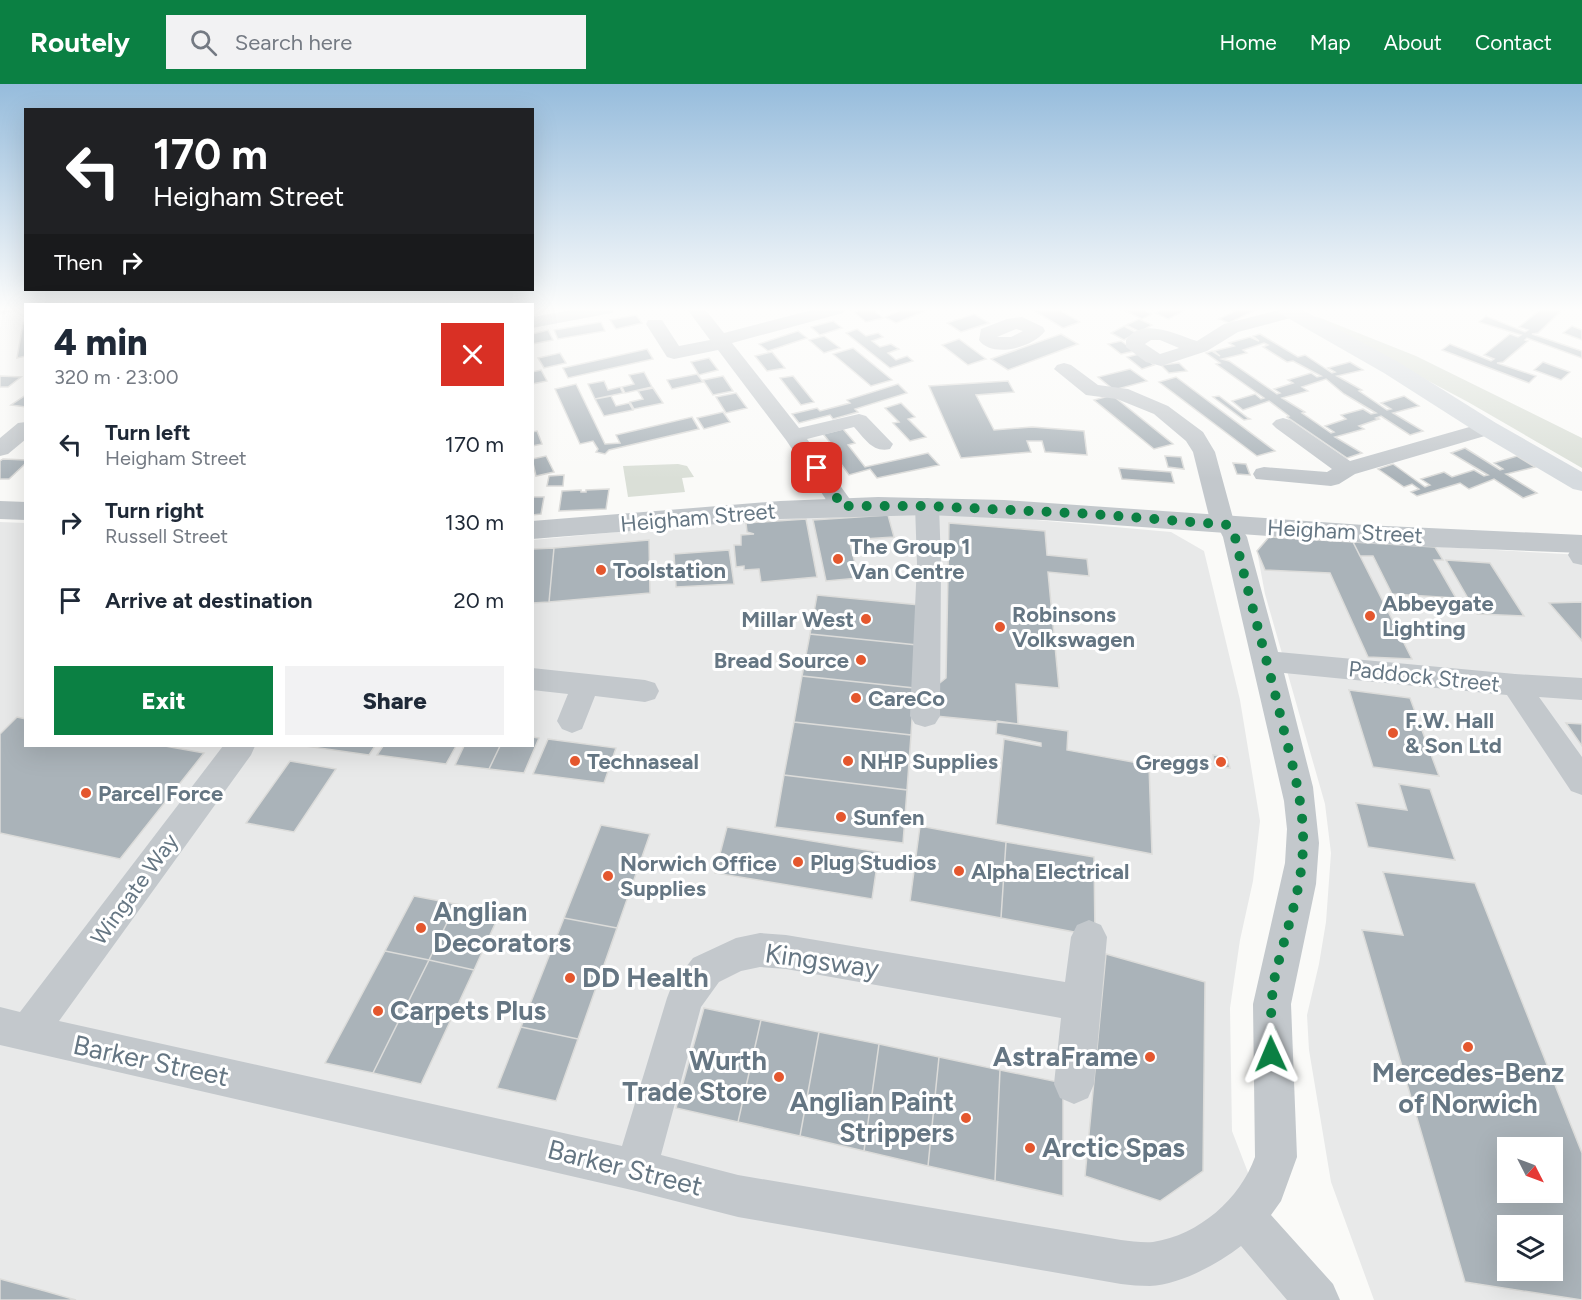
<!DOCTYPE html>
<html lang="en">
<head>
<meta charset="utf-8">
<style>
	:root { --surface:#fff; --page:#f2f2f3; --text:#1f2937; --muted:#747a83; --accent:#0b8043 }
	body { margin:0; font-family:Figtree,sans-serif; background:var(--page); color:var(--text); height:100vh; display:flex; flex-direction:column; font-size:22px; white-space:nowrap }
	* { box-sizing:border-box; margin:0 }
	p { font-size:20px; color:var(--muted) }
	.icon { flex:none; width:33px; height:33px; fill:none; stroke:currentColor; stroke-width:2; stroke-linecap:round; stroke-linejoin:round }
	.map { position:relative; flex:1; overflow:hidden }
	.drawer { position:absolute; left:24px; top:219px; width:510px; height:444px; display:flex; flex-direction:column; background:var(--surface); border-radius:0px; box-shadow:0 6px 24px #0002 }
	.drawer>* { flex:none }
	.hud { position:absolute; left:24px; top:24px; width:510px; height:183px; border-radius:0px; box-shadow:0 6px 24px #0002; background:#202124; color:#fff; overflow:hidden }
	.needle { width:39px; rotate:132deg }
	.fabs { position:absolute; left:1497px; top:1053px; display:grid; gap:12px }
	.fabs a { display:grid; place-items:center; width:66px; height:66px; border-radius:0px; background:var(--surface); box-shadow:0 6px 24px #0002; font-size:30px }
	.pin { position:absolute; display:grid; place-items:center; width:51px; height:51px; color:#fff; margin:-26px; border-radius:12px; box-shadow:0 3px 9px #0006 }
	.me { position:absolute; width:66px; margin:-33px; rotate:359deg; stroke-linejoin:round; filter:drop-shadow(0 0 4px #0008) }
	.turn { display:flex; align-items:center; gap:21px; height:126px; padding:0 30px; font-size:27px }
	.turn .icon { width:78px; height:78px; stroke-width:2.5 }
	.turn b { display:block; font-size:42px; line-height:51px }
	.then { display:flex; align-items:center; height:57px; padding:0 30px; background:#0003; gap:12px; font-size:22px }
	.round { display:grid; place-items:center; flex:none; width:63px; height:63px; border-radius:0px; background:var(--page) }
	.overview { display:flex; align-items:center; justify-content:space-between; height:102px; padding:0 30px }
	h1 { font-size:36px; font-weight:800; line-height:45px }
	.action { display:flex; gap:12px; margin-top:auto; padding:12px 30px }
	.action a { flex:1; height:69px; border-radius:0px; background:var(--accent); color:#fff; font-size:24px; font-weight:800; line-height:69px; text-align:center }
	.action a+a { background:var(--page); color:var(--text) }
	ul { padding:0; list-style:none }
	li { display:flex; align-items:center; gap:18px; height:78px; padding:0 30px }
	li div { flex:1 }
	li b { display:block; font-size:22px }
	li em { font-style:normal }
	header { display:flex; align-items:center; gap:36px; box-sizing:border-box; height:84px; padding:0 30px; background:var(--accent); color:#fff }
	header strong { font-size:28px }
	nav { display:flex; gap:33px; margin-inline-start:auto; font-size:21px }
	.search { width:420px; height:54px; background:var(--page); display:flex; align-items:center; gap:15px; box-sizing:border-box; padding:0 21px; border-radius:0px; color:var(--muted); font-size:22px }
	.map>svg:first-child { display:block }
	.built { fill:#e8e9e9; fill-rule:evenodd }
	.green { fill:#dadfd7 }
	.building { fill:#aab3b9; stroke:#dcdcda; stroke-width:1.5; fill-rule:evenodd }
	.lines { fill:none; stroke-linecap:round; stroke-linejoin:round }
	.minor { fill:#c3c8cc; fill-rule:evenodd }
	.tertiary { fill:#c3c8cc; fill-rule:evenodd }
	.primary { fill:#d6dbdf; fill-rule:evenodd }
	.route { stroke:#0b8043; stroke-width:10; stroke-dasharray:0 18 }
	.poi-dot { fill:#e4572e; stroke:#fff; stroke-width:2 }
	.labels { text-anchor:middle; stroke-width:6; stroke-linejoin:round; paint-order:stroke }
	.street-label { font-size:22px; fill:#657683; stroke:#fff }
	.poi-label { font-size:22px; font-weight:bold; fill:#657683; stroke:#fff; text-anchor:start }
	.near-poi-label { font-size:27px; font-weight:bold; fill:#657683; stroke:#fff; text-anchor:start }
	.near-street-label { font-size:27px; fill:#657683; stroke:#fff }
</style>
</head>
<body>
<header>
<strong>Routely</strong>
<div class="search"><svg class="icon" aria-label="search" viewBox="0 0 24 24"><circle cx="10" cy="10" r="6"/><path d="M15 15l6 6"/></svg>Search here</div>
<nav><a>Home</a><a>Map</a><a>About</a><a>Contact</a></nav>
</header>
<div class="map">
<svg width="1582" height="1216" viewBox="0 0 1582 1216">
	<rect width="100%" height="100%" fill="#fafaf8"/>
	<!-- built -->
	<path class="built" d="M958 429 1171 448 1204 467 1240 616 1260 737 1253 797 1240 856 1230 924 1232 1047 1297 1216H0V438L25 439 26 662H532L533 456 786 432Z
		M1269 453 1582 471V1216H1374L1331 1098 1309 966 1307 931 1319 880 1326 838 1331 769 1325 720 1265 510 1257 467ZM1508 1064H1552V1108H1508ZM1508 1142H1552V1186H1508Z"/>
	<!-- green -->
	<path class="green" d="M1318 233 1416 272 1582 354V384L1468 318 1312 235Z
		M678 380 687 382 694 393 682 394 685 408 628 413 623 382Z"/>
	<!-- building -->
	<path class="building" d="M0 225H25L0 230Z
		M867 225H872L883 234 866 238 854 228Z
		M904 225H930L896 239 885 233Z
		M1031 225H1058L1080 238 1063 244Z
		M1122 225H1141L1152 230 1142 235Z
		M1164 225H1188L1168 235 1155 229Z
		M1230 225H1254L1256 226 1229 239 1219 235 1235 227Z
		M1541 225H1563L1538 249 1532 250 1582 267V274L1527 254 1525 256 1528 257 1503 278 1497 279 1536 292 1529 299 1442 266 1450 260 1491 277 1494 275 1484 271 1510 250 1518 253 1521 251 1479 238 1486 232 1525 248 1528 246 1519 243Z
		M974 230 989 239 961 248 947 239Z
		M636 231 642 239 616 245 610 236Z
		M1139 235 1152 241 1140 248 1126 241Z
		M833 237 842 244 820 251 811 243Z
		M601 238 605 247 558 255 554 246Z
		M23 239H26V272L17 274Z
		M1124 242 1137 249 1124 256 1111 249Z
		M1572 242 1582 246V256L1563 249Z
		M857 245 866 252 878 249 883 253 872 257 880 263 891 260 899 265 888 269 896 276 907 272 913 277 890 284 846 249Z
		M548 246 553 256 532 260V250Z
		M798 247 807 254 768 267 759 260Z
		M1061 250 1078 260 1008 286 991 275Z
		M1260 250 1298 273 1305 271 1332 289 1335 288 1328 284 1350 278 1363 286 1337 292 1362 306 1359 307 1387 326 1391 325 1381 319 1404 312 1419 322 1393 329 1423 347 1410 351 1381 332 1376 334 1379 335 1359 342 1364 345 1335 353 1362 369 1347 374 1287 333 1289 332 1269 317 1243 326 1232 317 1255 310 1261 315 1264 314 1216 280 1220 279 1206 269 1212 267 1220 272 1214 267 1234 262 1229 259 1250 253 1259 257 1253 252ZM1264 259 1268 261 1263 263 1287 278 1293 277 1321 292 1317 293 1311 289 1288 296 1293 299 1274 305 1280 309 1277 310 1229 277 1222 275 1247 269 1243 266ZM1326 295 1344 310 1376 329 1371 330 1363 325 1341 331 1346 335 1325 342 1334 348 1331 349 1302 329 1305 328 1282 314 1308 307 1302 303Z
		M824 252 840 264 824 269 809 256Z
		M959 255 986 275 968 281 942 261Z
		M1121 257 1135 267 1121 270 1108 260Z
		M853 264 892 296 871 302 833 270Z
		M647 265 653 275 568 294 563 284Z
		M772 268 785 284 767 287 755 272Z
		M560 269 566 279 544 284 538 274Z
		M1139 270 1154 281 1142 285 1127 273Z
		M709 274 718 286 699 291 691 278Z
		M1543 278 1570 288 1561 296 1534 286Z
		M1179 279 1187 287 1169 289 1161 281Z
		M1130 285 1147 297 1114 306 1098 293Z
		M541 286 547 297 532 300V288Z
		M644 288 652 303 625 309 622 303 634 300 629 291Z
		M697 290 703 298 672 305 667 296Z
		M0 292 21 293 8 303H0Z
		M723 292 733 307 713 311 703 296Z
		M793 292 814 318 801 321 780 294Z
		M1176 293 1275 367 1257 372 1159 298Z
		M604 297 608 306 620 303 623 309 595 315 588 300Z
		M1008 297 1014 308 976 311 994 346 1032 343 1084 347 1087 371 1045 368 1042 357H1027L1031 368 961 374 929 302Z
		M576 300 605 360 620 359 616 351 692 333 699 345 609 366 605 370 596 368 598 365 593 357 580 360 555 305Z
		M898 300 907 309 855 325 858 328 833 335 830 331 799 339 792 330 817 324 820 327 850 319 847 316Z
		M653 304 663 319 634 325 630 318 643 315 638 307Z
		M736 309 747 324 726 329 716 313Z
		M26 311V323L11 321Z
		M1112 311 1173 360 1154 365 1094 316Z
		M611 312 616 322 629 319 633 326 604 332 595 315Z
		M1219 312 1248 334 1250 335 1244 336 1213 313Z
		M901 319 915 333 908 335 926 353 910 357 893 339 899 338 885 324Z
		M723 328 730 338 704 345 697 334Z
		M843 345 855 359 848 361 865 383 928 369 939 381 877 394 870 385 849 391 833 369 838 368 823 350Z
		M537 347 542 360 532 362V348Z
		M1465 364 1500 386 1503 385 1494 379 1517 372 1535 383 1506 390 1537 409 1523 414 1494 395 1469 405 1460 399 1417 412 1411 408 1419 405 1412 400 1404 403 1378 385 1393 380 1425 403 1430 401 1421 395 1444 388 1452 393 1474 386 1484 392 1488 391 1451 369Z
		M546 372 554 388 536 392 532 375Z
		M1165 372 1181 373 1184 385 1168 383Z
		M3 375 26 376V379L9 395H0V377Z
		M1233 379 1246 380 1250 391 1237 390Z
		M1119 384 1171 388 1174 399 1122 395Z
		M564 391 563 402H547L549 392Z
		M609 405 606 425 559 427 562 407 581 406V408H586V406Z
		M532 413H544L541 430 532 431Z
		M888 431 894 453 849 456 859 494 826 497 813 436Z
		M806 435 817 493 761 498 759 485 744 486V482L736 483 734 461H741V451L754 450 747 448 746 439Z
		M949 439 1045 447 1047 471 1087 475 1089 492 1048 488 1059 604 1016 600 1018 640 935 632 936 602 946 594Z
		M1269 453 1353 458 1412 575 1368 573 1330 489 1265 486 1257 467Z
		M649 456 650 509 549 518 554 464Z
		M1353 458 1435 463 1443 476H1434L1456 514 1392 510 1373 472H1360Z
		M554 464 549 518 532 519V465Z
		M729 466 734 500 676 503 674 470Z
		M1446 476 1490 479 1524 532 1477 530Z
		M817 511 920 521 917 561 810 550Z
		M1582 518V557L1549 519Z
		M810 550 917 561 914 604 802 592Z
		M802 592 914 604 911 651 794 638Z
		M1349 606 1410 614 1439 692 1373 683Z
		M17 633 26 635V662H165L204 669 120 775 0 749V650Z
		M997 637 1068 647 1067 666 1149 681 1152 770 996 740 1004 655 1041 662V659L996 650Z
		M794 638 911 651 907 706 784 691Z
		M1566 639 1582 640V662Z
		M532 653 539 654 524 689 489 685 500 662H532Z
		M548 655 616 664 604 699 533 690Z
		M305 662H375L369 671Z
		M383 662H456L446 680 377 671Z
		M464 662H500L489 685 455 681Z
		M1213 671 1227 673 1230 684 1215 682Z
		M290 677 336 685 294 748 246 739Z
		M784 691 907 706 903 759 775 743Z
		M1399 700 1430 705 1455 776 1368 763 1356 719 1407 726Z
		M601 741 650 750 617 844 564 834Z
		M920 742 1006 758 1001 834 910 817Z
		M727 743 879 768 872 815 715 789Z
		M1006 758 1094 773 1095 852 1001 834Z
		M1383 788 1475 799 1582 1069V1216L1465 1198 1362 846 1403 851ZM1508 1064H1552V1108H1508ZM1508 1142H1552V1186H1508Z
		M414 812 456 820 429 876 385 867Z
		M456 820 500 829 474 886 429 876Z
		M564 834 617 844 578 955 521 943Z
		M385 867 429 876 373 989 325 979Z
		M1106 870 1205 898 1203 1087 1160 1117 1085 1092Z
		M429 876 474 886 421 1000 373 989Z
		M704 924 761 936 738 1038 676 1024Z
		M761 936 819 948 800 1052 738 1038Z
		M521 943 578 955 556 1017 497 1004Z
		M819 948 879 960 864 1067 800 1052Z
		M879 960 939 973 928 1082 864 1067Z
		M939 973 1000 986 995 1097 928 1082Z
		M1000 986 1063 999V1112L995 1097Z
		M0 1195 45 1207 76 1216H0Z"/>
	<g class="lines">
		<!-- minor -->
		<path class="minor" d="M577 225H615L612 229 606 230 532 244V233Z
			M687 225H705L724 249 816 225H846L843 229 732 259 799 344 859 330 866 332 893 360 890 365C873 369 865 355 854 343L807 355 849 414 851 422 847 427 839 429 831 427 825 414 786 356 718 266 674 275 667 273 646 240 648 236H662L679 262 710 256Z
			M1283 225H1299L1301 228 1298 232 1238 248 1207 267 1161 282 1146 278 1126 263V256C1142 232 1177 251 1197 257L1224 240ZM1151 256H1160L1179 264 1160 270 1145 260Z
			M1022 233 1043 243 1045 247C1034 263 992 275 979 256L981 245 1007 235ZM1016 245 1023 247 1011 253H997Z
			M1064 279 1071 281 1098 301 1128 305 1168 322 1203 348 1215 368 1233 434 1237 436 1247 453 1278 568 1515 590 1582 594V616L1539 613 1582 673V711L1571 707 1507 611 1284 589 1313 703 1319 759 1316 800 1291 920 1297 1073 1281 1117 1271 1131 1333 1200 1340 1216H1287L1241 1162C1218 1180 1179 1201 1150 1202 1140 1202 1130 1201 1121 1200L738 1133 636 1107 0 961V923L20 928 223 662H255L251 671 59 937 622 1062 667 914 672 901 693 874 736 854 760 849 786 851 1065 898 1071 853 1077 841 1089 836 1101 841 1107 853 1094 1000 1088 1014 1074 1020 1060 1014 1054 1000 1061 934 786 885 760 883 741 887 719 898 701 923 661 1071 738 1091 1121 1156C1131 1157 1143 1159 1153 1158 1199 1151 1240 1115 1255 1073L1253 920 1285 779 1287 745 1284 717 1223 453 1220 447 1215 445 1211 440 1193 368 1186 357 1154 330 1117 315 1086 311 1054 285 1057 281Z
			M1283 334 1290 336 1350 377 1487 338 1495 339 1498 344 1495 349 1355 390 1339 400 1331 402 1256 395 1253 390 1256 385 1264 383 1327 388 1332 385 1276 344 1272 340 1276 336Z
			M26 338V355L8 370 0 372V354L18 339Z
			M927 414 935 416 939 421 941 480 940 632 935 640 925 643 915 640 910 632 917 480 915 421 919 416Z
			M1582 463V481L1573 479 1568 471 1571 465Z
			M532 584 645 596 655 599 659 607 655 615 645 618 595 612 582 645 572 649 562 645 557 637 568 610 532 606Z"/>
		<!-- tertiary -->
		<path class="tertiary" d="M878 413 1004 416 1364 441 1582 451V469L1408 462 1043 436 928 431 780 435 532 455V437L780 417Z
			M0 417 26 418V436L0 435Z"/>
		<!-- primary -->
		<path class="primary" d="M1276 225H1301L1400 279 1496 339 1582 388V407L1573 405 1478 349 1384 289 1279 229Z"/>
	</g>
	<!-- sky -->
	<linearGradient id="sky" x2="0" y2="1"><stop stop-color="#96bcdc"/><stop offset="0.57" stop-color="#fdfdfc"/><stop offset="1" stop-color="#fdfdfc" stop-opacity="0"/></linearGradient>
	<rect width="1582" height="395" fill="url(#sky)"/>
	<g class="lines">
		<!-- route -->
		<path class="route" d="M817 384 837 414 839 422H927L1092 430 1229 441 1235 453C1250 518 1269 582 1284 647 1293 683 1304 722 1303 759 1303 804 1285 849 1275 892 1270 917 1271 944 1271 970"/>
	</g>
	<!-- markers -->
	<g class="poi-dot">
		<circle cx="838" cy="475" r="6"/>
		<circle cx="601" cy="486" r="6"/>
		<circle cx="1370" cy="532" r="6"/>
		<circle cx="866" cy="535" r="6"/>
		<circle cx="1000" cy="543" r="6"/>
		<circle cx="861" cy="576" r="6"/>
		<circle cx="856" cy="614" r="6"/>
		<circle cx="1393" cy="649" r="6"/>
		<circle cx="575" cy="677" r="6"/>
		<circle cx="848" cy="677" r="6"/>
		<circle cx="1221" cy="678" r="6"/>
		<circle cx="86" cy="709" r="6"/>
		<circle cx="841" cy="733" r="6"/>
		<circle cx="798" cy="778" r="6"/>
		<circle cx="959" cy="787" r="6"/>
		<circle cx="608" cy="792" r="6"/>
		<circle cx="421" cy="844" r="6"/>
		<circle cx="570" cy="894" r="6"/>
		<circle cx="378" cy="927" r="6"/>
		<circle cx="1468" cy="963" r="6"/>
		<circle cx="1150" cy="973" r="6"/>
		<circle cx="779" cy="993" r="6"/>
		<circle cx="966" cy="1034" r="6"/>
		<circle cx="1030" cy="1064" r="6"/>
	</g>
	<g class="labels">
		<!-- street labels -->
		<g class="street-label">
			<text transform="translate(698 433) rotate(-5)" y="8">Heigham Street</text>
			<text transform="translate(1345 447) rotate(3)" y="8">Heigham Street</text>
			<text transform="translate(1424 592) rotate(6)" y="8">Paddock Street</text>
			<text transform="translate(134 805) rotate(-54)" y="8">Wingate Way</text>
		</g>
		<!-- poi labels -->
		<g class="poi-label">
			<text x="850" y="470">The Group 1<tspan x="850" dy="25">Van Centre</tspan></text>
			<text x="613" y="494">Toolstation</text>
			<text x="1382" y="527">Abbeygate<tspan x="1382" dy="25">Lighting</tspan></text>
			<text x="1012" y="538">Robinsons<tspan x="1012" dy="25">Volkswagen</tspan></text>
			<text x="854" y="543" text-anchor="end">Millar West</text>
			<text x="849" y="584" text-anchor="end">Bread Source</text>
			<text x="868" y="622">CareCo</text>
			<text x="1405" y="644">F.W. Hall<tspan x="1405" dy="25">&amp; Son Ltd</tspan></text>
			<text x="587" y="685">Technaseal</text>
			<text x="860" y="685">NHP Supplies</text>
			<text x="1209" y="686" text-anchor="end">Greggs</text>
			<text x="98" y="717">Parcel Force</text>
			<text x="853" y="741">Sunfen</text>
			<text x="810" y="786">Plug Studios</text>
			<text x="620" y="787">Norwich Office<tspan x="620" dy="25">Supplies</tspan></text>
			<text x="971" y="795">Alpha Electrical</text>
		</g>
		<!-- near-poi labels -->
		<g class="near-poi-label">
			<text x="433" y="837">Anglian<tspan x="433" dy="31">Decorators</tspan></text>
			<text x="582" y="903">DD Health</text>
			<text x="390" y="936">Carpets Plus</text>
			<text x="1138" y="982" text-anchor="end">AstraFrame</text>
			<text x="767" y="986" text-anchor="end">Wurth<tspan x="767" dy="31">Trade Store</tspan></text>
			<text x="1468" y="998" text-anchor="middle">Mercedes-Benz<tspan x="1468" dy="31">of Norwich</tspan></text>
			<text x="954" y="1027" text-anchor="end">Anglian Paint<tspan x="954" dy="31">Strippers</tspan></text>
			<text x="1042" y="1073">Arctic Spas</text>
		</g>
		<!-- near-street labels -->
		<g class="near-street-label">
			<text transform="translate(822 877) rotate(8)" y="9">Kingsway</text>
			<text transform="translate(151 977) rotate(12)" y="9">Barker Street</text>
			<text transform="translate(625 1084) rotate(14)" y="9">Barker Street</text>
		</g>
	</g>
</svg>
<div class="fabs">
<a><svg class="needle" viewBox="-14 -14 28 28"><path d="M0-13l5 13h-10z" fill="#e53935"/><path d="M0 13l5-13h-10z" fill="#747a83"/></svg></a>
<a><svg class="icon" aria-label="layers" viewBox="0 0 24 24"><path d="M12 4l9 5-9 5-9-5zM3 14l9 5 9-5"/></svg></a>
</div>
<div class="pin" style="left:817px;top:384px;background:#d93025"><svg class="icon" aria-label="arrive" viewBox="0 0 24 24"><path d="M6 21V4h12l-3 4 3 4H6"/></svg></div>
<svg class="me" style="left:1271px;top:970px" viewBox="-20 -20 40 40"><path d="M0-17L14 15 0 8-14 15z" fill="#0b8043" stroke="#fff" stroke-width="4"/></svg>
<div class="hud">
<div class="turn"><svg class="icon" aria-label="left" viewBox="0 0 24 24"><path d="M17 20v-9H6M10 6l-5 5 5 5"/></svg><div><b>170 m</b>Heigham Street</div></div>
<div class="then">Then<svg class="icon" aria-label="right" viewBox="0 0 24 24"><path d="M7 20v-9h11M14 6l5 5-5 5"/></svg></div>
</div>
<section class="drawer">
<div class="overview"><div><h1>4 min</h1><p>320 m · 23:00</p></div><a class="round" style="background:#d93025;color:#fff"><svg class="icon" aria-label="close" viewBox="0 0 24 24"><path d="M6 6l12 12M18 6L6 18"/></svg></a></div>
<ul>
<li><svg class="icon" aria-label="left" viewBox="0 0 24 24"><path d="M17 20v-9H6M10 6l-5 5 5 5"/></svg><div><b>Turn left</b><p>Heigham Street</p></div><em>170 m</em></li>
<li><svg class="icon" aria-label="right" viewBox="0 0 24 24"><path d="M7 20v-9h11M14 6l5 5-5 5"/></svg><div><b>Turn right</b><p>Russell Street</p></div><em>130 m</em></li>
<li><svg class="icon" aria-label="arrive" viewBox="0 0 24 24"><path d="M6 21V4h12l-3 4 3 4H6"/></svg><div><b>Arrive at destination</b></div><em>20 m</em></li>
</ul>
<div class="action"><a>Exit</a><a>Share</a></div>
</section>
</div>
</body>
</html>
